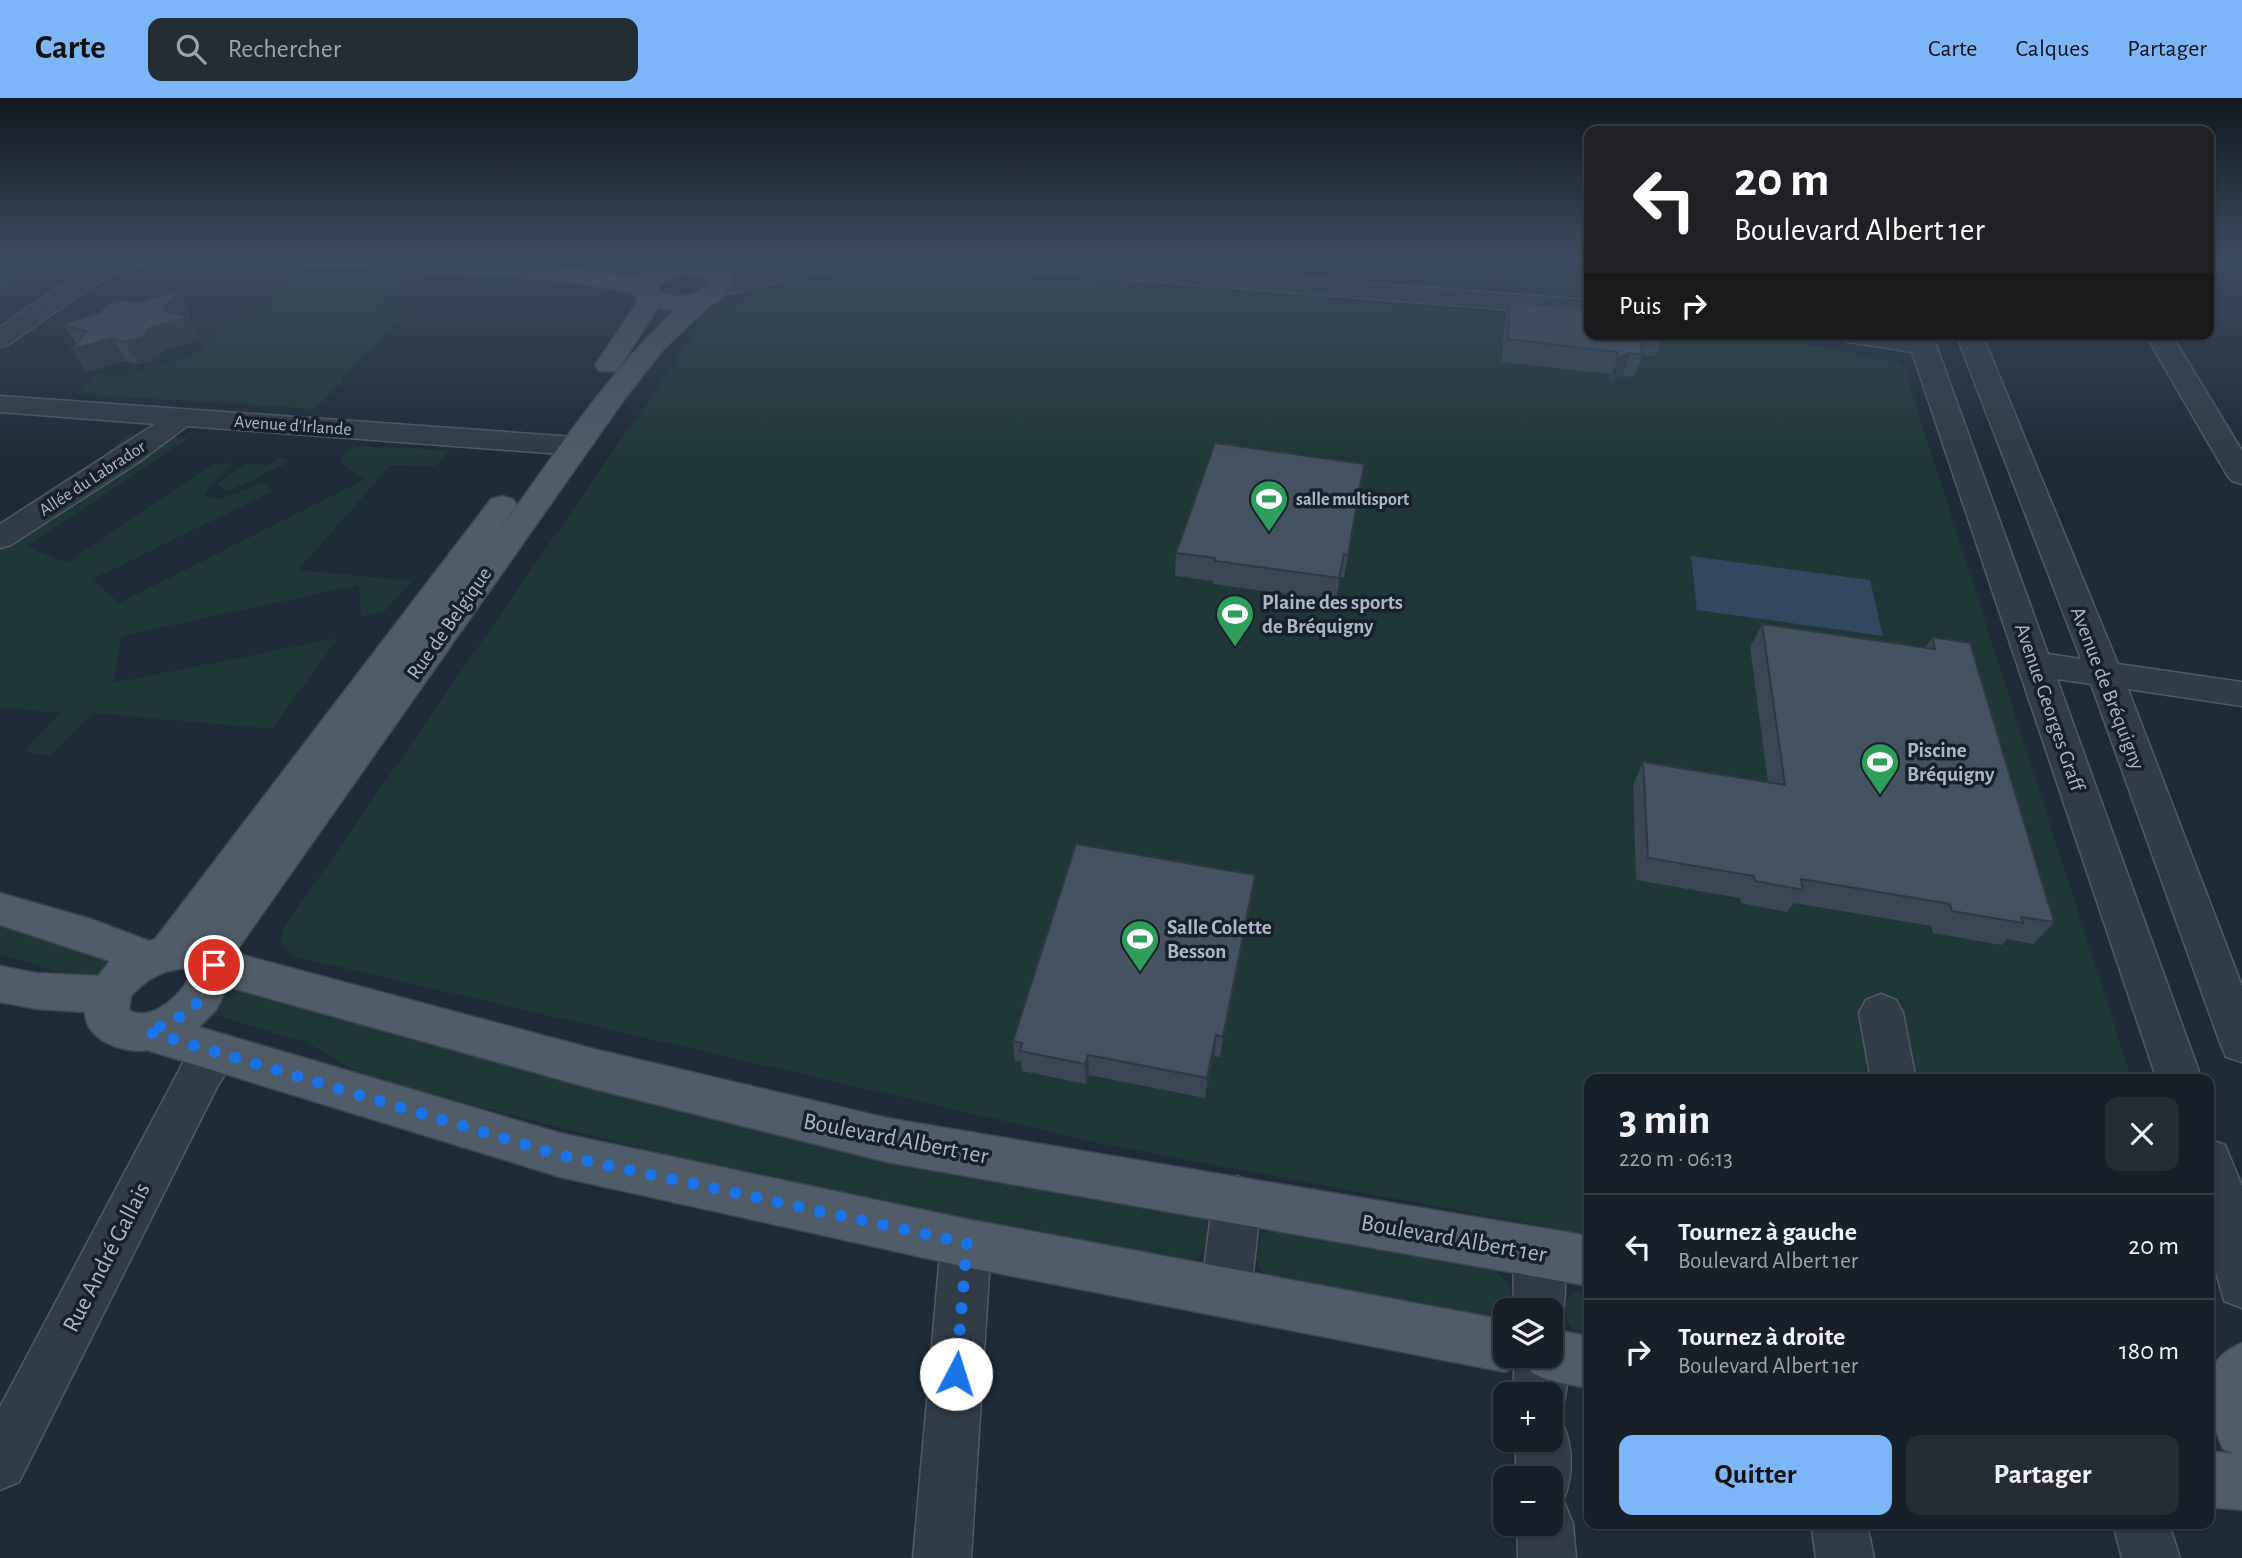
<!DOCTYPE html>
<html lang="fr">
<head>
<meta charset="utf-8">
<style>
	:root { --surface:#172028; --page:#242d34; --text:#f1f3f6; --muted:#9ea3a8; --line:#363e45; --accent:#7cb6f9 }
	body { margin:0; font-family:"Alegreya Sans",sans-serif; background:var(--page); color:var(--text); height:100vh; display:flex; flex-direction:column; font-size:26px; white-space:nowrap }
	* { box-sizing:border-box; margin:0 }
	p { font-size:23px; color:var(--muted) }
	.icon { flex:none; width:38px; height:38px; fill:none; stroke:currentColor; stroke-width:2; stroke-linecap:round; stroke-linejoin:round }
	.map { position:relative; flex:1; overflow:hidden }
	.details { position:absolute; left:1584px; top:976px; width:630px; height:455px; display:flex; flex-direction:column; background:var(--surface); border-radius:14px; box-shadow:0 2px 5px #0004,0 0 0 2px var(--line) }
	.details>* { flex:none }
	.top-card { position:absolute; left:1584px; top:28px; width:630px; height:214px; border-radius:14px; box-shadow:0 2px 5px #0004,0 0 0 2px var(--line); background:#202124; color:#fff; overflow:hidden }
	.controls { position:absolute; left:1493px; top:1200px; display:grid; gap:14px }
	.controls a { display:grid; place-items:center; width:70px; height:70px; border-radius:14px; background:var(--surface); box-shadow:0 2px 5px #0004,0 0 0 2px var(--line); font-size:35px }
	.pin { position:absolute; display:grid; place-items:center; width:60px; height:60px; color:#fff; margin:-30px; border:4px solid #fff; border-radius:50%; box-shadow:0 2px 7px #0007 }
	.me { position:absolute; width:77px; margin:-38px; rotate:5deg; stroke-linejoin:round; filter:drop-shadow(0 0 5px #0008) }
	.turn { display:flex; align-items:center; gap:24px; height:147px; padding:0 35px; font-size:32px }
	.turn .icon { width:91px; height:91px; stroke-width:2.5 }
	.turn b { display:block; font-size:49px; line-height:60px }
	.then { display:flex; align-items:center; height:66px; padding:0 35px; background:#0003; gap:14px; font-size:26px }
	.round { display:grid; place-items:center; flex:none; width:74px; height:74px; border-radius:14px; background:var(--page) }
	.headline { display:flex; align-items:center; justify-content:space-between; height:119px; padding:0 35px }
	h1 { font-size:42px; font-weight:700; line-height:52px }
	.primary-button { display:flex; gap:14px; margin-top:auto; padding:14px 35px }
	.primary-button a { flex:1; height:80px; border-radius:14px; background:var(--accent); color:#111; font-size:28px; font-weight:700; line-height:80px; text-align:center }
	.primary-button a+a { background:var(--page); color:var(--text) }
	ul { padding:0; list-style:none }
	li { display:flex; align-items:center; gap:21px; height:105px; padding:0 35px; border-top:2px solid var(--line) }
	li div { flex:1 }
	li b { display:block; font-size:26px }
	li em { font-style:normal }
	header { display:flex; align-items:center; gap:42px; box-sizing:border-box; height:98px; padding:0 35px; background:var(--accent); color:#111 }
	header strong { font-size:33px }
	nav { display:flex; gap:38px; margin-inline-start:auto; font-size:24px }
	.search { width:490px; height:63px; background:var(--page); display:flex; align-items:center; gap:18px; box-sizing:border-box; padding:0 24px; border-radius:14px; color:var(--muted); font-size:26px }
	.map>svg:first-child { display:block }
	.green { fill:#213737 }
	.water { fill:#32485e }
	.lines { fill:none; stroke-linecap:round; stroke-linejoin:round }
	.minor-casing { stroke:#505a65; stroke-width:3 }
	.major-casing { stroke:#3c4550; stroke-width:3 }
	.minor { fill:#323c47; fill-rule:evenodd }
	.major { fill:#505c67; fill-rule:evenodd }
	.wall { fill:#3b4753 }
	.shaded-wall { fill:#303943 }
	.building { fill:#455260; stroke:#303943; stroke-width:2 }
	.route { stroke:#1a73e8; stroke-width:12; stroke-dasharray:0 21.6 }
	.labels { text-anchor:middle; stroke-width:7; stroke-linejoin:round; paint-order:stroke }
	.far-street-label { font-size:18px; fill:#acb7c4; stroke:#18212b }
	.far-poi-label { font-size:18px; font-weight:bold; fill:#acb7c4; stroke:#18212b; text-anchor:start }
	.poi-label { font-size:21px; font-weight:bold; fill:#acb7c4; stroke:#18212b; text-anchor:start }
	.street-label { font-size:21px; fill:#acb7c4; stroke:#18212b }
	.near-street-label { font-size:24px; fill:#acb7c4; stroke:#18212b }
</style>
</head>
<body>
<header>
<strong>Carte</strong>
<div class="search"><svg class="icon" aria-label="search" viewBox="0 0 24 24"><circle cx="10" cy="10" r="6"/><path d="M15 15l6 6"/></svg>Rechercher</div>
<nav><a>Carte</a><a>Calques</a><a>Partager</a></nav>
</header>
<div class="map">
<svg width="2242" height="1460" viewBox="0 0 2242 1460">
	<rect width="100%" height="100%" fill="#1f2b36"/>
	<!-- green -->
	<path class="green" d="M0 158H31L37 167 0 198Z
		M1060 158 1178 162 1185 166Z
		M1204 158H1450L1480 164 1498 175 1488 181 1463 183 1247 166 1236 161Z
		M1476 158H1589V199L1513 193C1516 170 1495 162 1476 158Z
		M870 170H939L1589 222V236H1758L1898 265 1904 270 2132 982H1589V1137L1108 1047 292 858 280 845 284 830 698 230C747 190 808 176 870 170Z
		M294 173 409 180 377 212 410 214 341 281 344 282 315 311 74 296 96 276 123 279 196 255 218 234 269 208Z
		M481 184 540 188 533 195 475 191Z
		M129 336 189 340 27 449 67 465 214 366 234 365 204 395 206 399 220 401 266 384 273 393 93 481 119 505 364 382 339 363 352 348 450 352 436 368 391 367 298 472 412 483 386 512 361 519 359 487 121 538 113 585 338 540 272 631 93 615 49 658 24 653 60 615 0 609V430L84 374Z
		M283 359 290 364 226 394 217 386 247 365 267 367Z
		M0 822 139 864 111 890 0 856Z
		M223 882 1200 1115 1209 1125 1210 1152 1197 1162 1182 1164 786 1087 369 981 306 944 201 913Z
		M1276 1130 1488 1165 1508 1186 1514 1203 1505 1217 1494 1223 1277 1185 1261 1172 1255 1161 1262 1136Z
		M1589 1188V1244C1573 1233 1566 1225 1563 1206L1572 1196Z"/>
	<!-- water -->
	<path class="water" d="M1691 458 1870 482 1883 538 1697 512Z"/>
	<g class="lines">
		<defs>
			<path id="minor" d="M844 158H1006L1589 202V218L913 164 815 175 721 197 712 195 709 190 712 185 721 183 815 161Z
				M116 159 124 161 128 166 124 171 91 189 9 246 0 249V229L73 179Z
				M1835 236H1932L2048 556 2081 561 1956 236H1982L2118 566 2242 584V608L2128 591 2242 888V964L2226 959 2220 945 2091 586 2057 581 2202 982H2157L1912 254 1848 244 1839 241Z
				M2145 236H2171L2242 353V386L2232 383 2227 377Z
				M0 298 575 339 585 342 589 348 585 354 575 357 187 328 139 364 11 447 0 450V426L155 326 0 314Z
				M1881 896 1896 902 1903 915 1916 982H1871L1859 915 1866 902Z
				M216 936 232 942 238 956 217 989 19 1384 0 1392V1309L185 961 200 942Z
				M2208 1041 2225 1047 2242 1088V1210L2224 1203 2208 1145Z
				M1237 1078 1254 1085 1261 1101 1251 1194 1244 1212 1226 1219 1208 1212 1201 1194 1213 1101 1220 1085Z
				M966 1121 983 1128 991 1145 971 1460H913L941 1145 949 1128Z
				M1538 1130 1555 1137C1567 1165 1569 1203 1557 1231L1550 1234V1213H1514L1513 1154 1521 1137Z
				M1550 1236 1558 1240C1569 1265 1570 1290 1560 1316L1553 1319 1562 1323C1573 1349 1574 1374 1564 1401L1558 1403 1565 1406 1573 1426 1576 1460H1518L1517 1426H1550V1381H1516V1342H1550V1297H1514V1258H1550Z
				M1811 1426H1867L1874 1460H1816Z
				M2113 1426H2169L2180 1460H2122Z"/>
			<path id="major" d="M53 158 98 162 120 158H155C140 179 84 176 62 170Z
				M255 158C381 150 513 161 638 180 658 156 703 158 729 170L733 186 724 199 710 207 663 252 626 299 235 855 594 951 887 1020 1589 1138V1188L887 1064 594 991 228 889 216 912 199 929 560 1035 966 1121 1505 1222V1258H1550V1231L1589 1238V1290L1550 1283 1532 1275 1526 1261 1523 1266 1505 1274 966 1169 560 1079 147 952C123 956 85 942 85 914L37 911 0 904V868L37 875 98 878 110 863 0 827V795L91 821 149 843 155 841 491 401 502 398 513 401 517 407 485 452C545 371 601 281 675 212L658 210 617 273H599L595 267 638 203 632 194 557 182 267 165 259 163ZM678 176 705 177 709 186C697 199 672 202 657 193L659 186ZM189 870 191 873C186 894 151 926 129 912L131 898C148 880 164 871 189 870Z
				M2242 1245V1412L2208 1409V1353L2234 1356 2223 1351C2206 1311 2192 1266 2242 1245Z"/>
		</defs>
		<!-- minor casing -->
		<use href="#minor" class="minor-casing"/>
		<!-- major casing -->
		<use href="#major" class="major-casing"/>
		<!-- minor -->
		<use href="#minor" class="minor"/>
		<!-- major -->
		<use href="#major" class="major"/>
	</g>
	<!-- wall -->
	<path class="wall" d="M177 193 190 215 188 219 202 241 163 252 158 261 139 266 126 263 86 274 76 245 62 226Z
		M1510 204 1589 236H1663L1655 258 1642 257 1634 279 1623 278 1610 283V276L1502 264 1504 226Z
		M1364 366 1344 480 1340 479 1336 503 1213 486V483L1175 478 1176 455Z
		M1762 526 1925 550 1932 539 2054 824 2033 846 2007 841 2002 847 1933 835 1931 828 1794 805 1787 814 1741 805 1740 800 1636 782 1633 687 1643 664 1768 684 1750 549Z
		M1252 799 1220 959 1214 958 1205 1000 1089 977 1086 986 1022 973 1021 964 1015 963 1013 943Z"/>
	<!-- shaded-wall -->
	<path class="shaded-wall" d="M177 193 190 215 187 219H188L202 241 163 252 158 261 139 266 124 244 163 212Z
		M112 240 126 263 86 274 71 252Z
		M1630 255 1623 278 1610 283 1617 260Z
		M1255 777 1252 799 1220 959 1223 939Z
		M1216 937 1214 958 1205 1000 1207 980Z
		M1088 957 1089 977 1086 986 1085 966Z"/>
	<!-- building -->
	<path class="building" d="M177 193 163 212 188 219 149 230 144 239 124 244 112 240 71 252 86 233 62 226 100 215 107 207 126 202 137 205Z
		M1510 204 1584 210 1589 214V236H1640L1642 257 1630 255 1617 260V254L1508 241Z
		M1215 345 1364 366 1348 457 1344 456 1339 480 1215 463V460L1176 455Z
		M1762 526 1935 551 1932 539 1970 545 2054 824 2021 819 2023 825 1952 813 1950 806 1801 781 1803 792 1755 783 1754 778 1648 760 1643 664 1785 687Z
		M1076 746 1255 777 1223 939 1216 937 1207 980 1088 957 1085 966 1020 953 1022 945 1013 943Z"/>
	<!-- sky -->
	<linearGradient id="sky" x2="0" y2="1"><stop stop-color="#11181e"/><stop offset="0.44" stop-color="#3c4a5d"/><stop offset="1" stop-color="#3c4a5d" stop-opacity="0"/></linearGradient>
	<rect width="2242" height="362" fill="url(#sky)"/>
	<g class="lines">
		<!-- route -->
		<path class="route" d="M214 867C211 904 179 924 146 933L560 1057 967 1145 956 1276"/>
	</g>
	<!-- icons -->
	<defs>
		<symbol id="stadium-pin" viewBox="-11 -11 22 30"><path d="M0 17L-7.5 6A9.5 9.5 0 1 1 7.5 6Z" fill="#2e9e5b" stroke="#18212b"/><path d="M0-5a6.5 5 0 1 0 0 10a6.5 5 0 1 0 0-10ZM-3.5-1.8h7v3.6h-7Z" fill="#fff"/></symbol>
	</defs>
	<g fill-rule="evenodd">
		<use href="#stadium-pin" x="1247" y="379" width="44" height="60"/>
		<use href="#stadium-pin" x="1213" y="494" width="44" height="60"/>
		<use href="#stadium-pin" x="1858" y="642" width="44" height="60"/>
		<use href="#stadium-pin" x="1118" y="819" width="44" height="60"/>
	</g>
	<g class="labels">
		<!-- far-street labels -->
		<g class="far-street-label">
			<text transform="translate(293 327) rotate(4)" y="6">Avenue d'Irlande</text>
			<text transform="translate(92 380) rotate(-33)" y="6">Allée du Labrador</text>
		</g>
		<!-- far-poi labels -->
		<g class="far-poi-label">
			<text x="1296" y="407">salle multisport</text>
		</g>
		<!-- poi labels -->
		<g class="poi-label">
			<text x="1262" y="511">Plaine des sports<tspan x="1262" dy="24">de Bréquigny</tspan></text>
			<text x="1907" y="659">Piscine<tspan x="1907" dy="24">Bréquigny</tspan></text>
			<text x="1167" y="836">Salle Colette<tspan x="1167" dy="24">Besson</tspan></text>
		</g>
		<!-- street labels -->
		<g class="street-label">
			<text transform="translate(449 525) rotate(-55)" y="7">Rue de Belgique</text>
			<text transform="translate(2108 590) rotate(69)" y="7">Avenue de Bréquigny</text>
			<text transform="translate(2050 609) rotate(71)" y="7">Avenue Georges Graff</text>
		</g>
		<!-- near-street labels -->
		<g class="near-street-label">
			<text transform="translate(896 1040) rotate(11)" y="8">Boulevard Albert 1er</text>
			<text transform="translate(1454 1140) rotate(10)" y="8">Boulevard Albert 1er</text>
			<text transform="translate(106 1159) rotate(-63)" y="8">Rue André Gallais</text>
		</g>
	</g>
</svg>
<div class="controls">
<a><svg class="icon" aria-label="layers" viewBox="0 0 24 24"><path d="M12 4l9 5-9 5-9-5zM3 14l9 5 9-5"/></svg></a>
<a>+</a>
<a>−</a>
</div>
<div class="pin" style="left:214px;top:867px;background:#d93025"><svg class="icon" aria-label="arrive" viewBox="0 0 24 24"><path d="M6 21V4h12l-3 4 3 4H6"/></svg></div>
<svg class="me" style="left:956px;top:1276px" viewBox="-20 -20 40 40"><circle r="19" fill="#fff"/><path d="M0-13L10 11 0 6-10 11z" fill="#1a73e8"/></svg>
<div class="top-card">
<div class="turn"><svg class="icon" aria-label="left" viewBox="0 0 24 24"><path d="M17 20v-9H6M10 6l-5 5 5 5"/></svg><div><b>20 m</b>Boulevard Albert 1er</div></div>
<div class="then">Puis<svg class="icon" aria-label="right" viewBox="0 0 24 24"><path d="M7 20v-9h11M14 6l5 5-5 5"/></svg></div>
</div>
<section class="details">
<div class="headline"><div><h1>3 min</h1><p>220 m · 06:13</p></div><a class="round"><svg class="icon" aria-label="close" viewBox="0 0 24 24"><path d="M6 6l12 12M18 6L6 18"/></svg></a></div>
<ul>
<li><svg class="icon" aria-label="left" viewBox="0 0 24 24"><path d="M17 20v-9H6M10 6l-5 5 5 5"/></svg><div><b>Tournez à gauche</b><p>Boulevard Albert 1er</p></div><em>20 m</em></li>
<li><svg class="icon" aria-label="right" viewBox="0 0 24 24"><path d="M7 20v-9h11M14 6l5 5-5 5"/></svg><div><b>Tournez à droite</b><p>Boulevard Albert 1er</p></div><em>180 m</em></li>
</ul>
<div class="primary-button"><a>Quitter</a><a>Partager</a></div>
</section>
</div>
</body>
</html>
